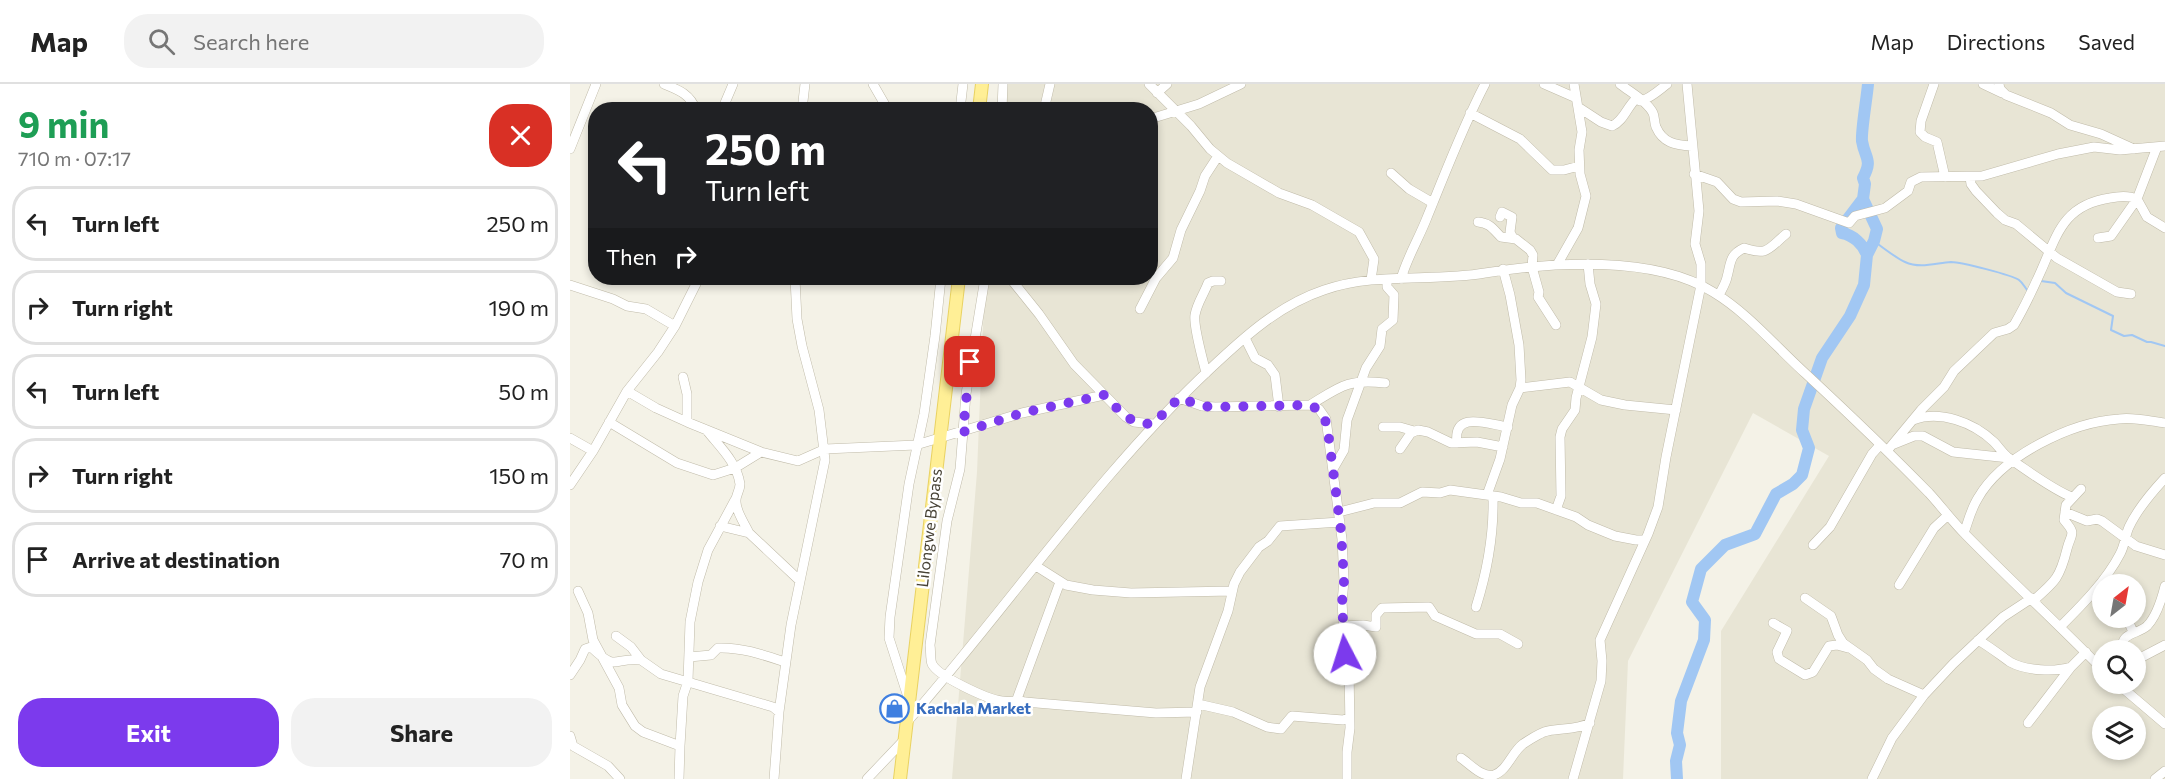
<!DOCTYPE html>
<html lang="en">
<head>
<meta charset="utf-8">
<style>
	:root { --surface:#fff; --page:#f2f2f2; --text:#222; --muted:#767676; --line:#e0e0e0; --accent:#7c3aed }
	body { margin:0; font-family:Commissioner,sans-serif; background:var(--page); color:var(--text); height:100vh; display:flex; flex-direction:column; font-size:22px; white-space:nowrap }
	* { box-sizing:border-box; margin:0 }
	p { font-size:20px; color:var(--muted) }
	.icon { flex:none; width:33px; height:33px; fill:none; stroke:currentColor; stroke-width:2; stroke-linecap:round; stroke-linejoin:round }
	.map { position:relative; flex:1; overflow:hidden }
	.panel { display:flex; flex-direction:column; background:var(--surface); width:570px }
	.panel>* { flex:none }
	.hud { position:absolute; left:18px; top:18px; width:570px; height:183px; border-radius:24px; box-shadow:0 3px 9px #0003; background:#202124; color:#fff; overflow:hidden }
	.needle { width:39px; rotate:31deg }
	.fabs { position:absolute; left:1522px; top:490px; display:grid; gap:12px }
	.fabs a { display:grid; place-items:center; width:54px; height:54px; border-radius:50%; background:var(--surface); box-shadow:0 3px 9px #0003; font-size:30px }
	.pin { position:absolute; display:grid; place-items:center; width:51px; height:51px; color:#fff; margin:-26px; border-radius:12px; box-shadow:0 3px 9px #0006 }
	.me { position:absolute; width:66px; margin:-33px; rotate:355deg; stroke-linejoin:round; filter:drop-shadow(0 0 4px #0008) }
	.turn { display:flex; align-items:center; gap:21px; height:126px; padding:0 18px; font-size:27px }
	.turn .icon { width:78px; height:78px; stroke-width:2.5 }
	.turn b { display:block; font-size:42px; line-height:51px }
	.then { display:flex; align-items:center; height:57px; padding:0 18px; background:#0003; gap:12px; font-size:22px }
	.round { display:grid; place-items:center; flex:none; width:63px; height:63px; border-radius:24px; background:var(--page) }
	.head { display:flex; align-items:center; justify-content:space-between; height:102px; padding:0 18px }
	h1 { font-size:36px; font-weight:700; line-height:45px; color:#1e9e55 }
	.primary-button { display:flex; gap:12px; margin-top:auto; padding:12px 18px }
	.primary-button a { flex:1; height:69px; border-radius:24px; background:var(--accent); color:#fff; font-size:24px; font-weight:700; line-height:69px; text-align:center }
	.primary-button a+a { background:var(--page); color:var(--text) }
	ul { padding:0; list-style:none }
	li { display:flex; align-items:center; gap:18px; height:75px; margin:0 12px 9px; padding:0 6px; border:3px solid var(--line); border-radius:24px }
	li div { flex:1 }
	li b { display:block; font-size:22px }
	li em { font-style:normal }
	header { display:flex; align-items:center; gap:36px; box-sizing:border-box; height:84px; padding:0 30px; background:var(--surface); border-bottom:2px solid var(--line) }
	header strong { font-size:28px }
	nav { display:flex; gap:33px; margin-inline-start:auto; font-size:21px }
	.search { width:420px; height:54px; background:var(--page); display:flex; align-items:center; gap:15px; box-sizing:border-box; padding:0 21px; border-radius:24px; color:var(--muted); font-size:22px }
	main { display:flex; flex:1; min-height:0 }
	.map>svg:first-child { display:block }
	.residential { fill:#e8e5d5; fill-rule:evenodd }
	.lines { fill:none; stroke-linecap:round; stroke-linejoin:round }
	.stream { stroke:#a1c7f3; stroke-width:2 }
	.river { stroke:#a1c7f3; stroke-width:12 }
	.minor-casing { stroke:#c0bba9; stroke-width:10 }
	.major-casing { stroke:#e9d261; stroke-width:14 }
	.minor { stroke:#fff; stroke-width:9 }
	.major { stroke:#ffef96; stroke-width:12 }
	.route { stroke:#7c3aed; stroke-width:10; stroke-dasharray:0 18 }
	.labels { text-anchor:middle; stroke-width:5; stroke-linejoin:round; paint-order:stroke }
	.street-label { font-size:16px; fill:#484336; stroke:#fff }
	.shop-label { font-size:16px; font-weight:bold; fill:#366cbe; stroke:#fff; text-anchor:start }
</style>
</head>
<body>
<header>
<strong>Map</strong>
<div class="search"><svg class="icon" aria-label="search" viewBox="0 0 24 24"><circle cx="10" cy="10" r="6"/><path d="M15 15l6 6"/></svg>Search here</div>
<nav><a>Map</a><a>Directions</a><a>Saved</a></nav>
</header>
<main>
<section class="panel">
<div class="head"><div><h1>9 min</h1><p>710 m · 07:17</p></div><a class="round" style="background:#d93025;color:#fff"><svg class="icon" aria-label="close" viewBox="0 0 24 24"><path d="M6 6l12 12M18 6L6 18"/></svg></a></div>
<ul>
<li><svg class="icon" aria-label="left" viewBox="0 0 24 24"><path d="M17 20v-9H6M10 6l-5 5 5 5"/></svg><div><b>Turn left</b></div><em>250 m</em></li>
<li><svg class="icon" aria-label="right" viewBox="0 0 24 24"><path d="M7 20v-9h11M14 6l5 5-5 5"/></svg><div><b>Turn right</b></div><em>190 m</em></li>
<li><svg class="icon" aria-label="left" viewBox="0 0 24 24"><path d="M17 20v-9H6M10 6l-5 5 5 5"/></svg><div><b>Turn left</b></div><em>50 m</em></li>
<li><svg class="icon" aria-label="right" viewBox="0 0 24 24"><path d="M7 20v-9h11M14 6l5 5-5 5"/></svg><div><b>Turn right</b></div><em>150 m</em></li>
<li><svg class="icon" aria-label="arrive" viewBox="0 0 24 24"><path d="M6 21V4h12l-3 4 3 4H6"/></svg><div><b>Arrive at destination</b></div><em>70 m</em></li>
</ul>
<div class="primary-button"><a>Exit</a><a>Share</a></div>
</section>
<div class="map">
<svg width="1595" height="695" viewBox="0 0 1595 695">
	<rect width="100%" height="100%" fill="#f4f2e7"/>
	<!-- residential -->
	<path class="residential" d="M433 0H1595V695H1151V547L1259 372 1183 329 1058 577 1053 695H382L407 388 415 194H580V26L425 25ZM1533 501H1566V534H1533ZM1533 567H1566V600H1533ZM1533 633H1566V666H1533Z"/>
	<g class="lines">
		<!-- stream -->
		<path class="stream" d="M1304 157C1312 163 1326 174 1335 178 1350 185 1366 179 1381 178 1391 178 1442 191 1449 196 1453 199 1455 204 1458 207
			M1471 197 1485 199 1496 209 1543 232 1541 246 1554 252 1562 251 1577 258H1581L1595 262"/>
		<!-- river -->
		<path class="river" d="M1293 115 1271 144 1272 149C1283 151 1293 160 1297 171
			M1107 695 1106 677 1110 661 1107 649 1111 617 1134 556 1135 536 1122 518 1131 485 1155 461 1185 450 1206 410 1223 400 1232 391 1239 364 1232 346 1234 325 1252 274 1280 232 1294 201 1297 171 1304 157 1307 145 1293 115 1295 100 1293 94C1303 75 1295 75 1292 57 1291 47 1297 13 1298 0"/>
		<defs>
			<path id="minor" d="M94 0C109 6 120 10 126 26
				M303 0 318 26
				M579 0 621 42 640 65 657 79 709 109 742 121 789 148 804 175 801 196
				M974 0 1006 14
				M1050 0C1060 8 1077 17 1083 29 1085 33 1084 38 1086 43 1093 59 1105 61 1122 62
				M1364 0 1351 37 1350 48 1355 53 1367 58 1375 93
				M1413 0 1432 9
				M1429 0 1430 5 1436 11 1481 29 1500 41 1531 50 1564 65
				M587 9 597 0
				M1070 17C1078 16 1091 5 1097 0
				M1008 23 1031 38 1042 42C1054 37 1057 22 1067 14
				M152 26 163 0
				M232 26 235 0
				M390 26 393 0
				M432 26 433 0
				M474 26 480 0
				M900 29 950 55 982 86H994L1009 82
				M580 35 629 20 671 0
				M0 65 26 0
				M821 89 839 105 863 119
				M1124 90 1147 98 1163 115 1171 118 1207 117 1226 120 1279 139 1285 132 1315 124 1338 107 1341 98 1351 93 1412 92 1488 70 1524 63 1550 66 1595 62
				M1400 93 1401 100 1406 107 1427 129 1435 136 1446 140 1487 174 1547 208 1561 210
				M930 133 932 128 942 133 940 148 943 154
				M908 138C920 139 923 145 931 153L946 155 960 166 963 171 962 183 969 208 968 213 986 241
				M1528 154 1541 152 1567 115 1577 133 1595 144
				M987 181 1008 144 1016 112 1010 90 1009 66 1012 48 1004 0
				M415 194 396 310 390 385 377 437 360 561C361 567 360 575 362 580 369 593 417 615 432 617 441 619 446 615 455 618L586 629 627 628
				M440 194 469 230 504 280 556 333 564 338 583 340
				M831 195C837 174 848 156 856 136 875 90 892 44 915 0
				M0 201 43 215 57 222 76 225 105 242
				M1149 211C1152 205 1156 199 1157 193 1161 179 1159 171 1174 164 1198 172 1198 165 1216 150
				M570 225 586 194 603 174 611 146 630 107 635 92 648 72
				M675 254 685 274 698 281 705 291 709 323
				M636 289C633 276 623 242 625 231 627 219 634 210 638 199L643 197H651
				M113 293 117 310V338
				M950 304 1000 298 1031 316 1055 321 1106 326
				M57 307 86 324 117 338 191 368 228 377 255 365 346 361 452 329 534 311
				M609 314 632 322 645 323 740 321 749 325 756 335 772 455 774 497 772 518 775 570 779 585 780 644 777 668V695
				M740 321C771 302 777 295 815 299
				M1343 336C1370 326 1403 338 1424 358 1429 363 1433 370 1440 375 1457 386 1483 406 1502 413
				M39 338 107 379 143 391 165 384 191 368
				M813 343H830L844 347
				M138 348C151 364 167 379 170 400 170 407 165 412 166 418 166 428 175 440 179 449
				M0 354 23 367
				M887 359C883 326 917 340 938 343
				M1324 360 1344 352H1353L1383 368 1439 374
				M830 365 841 349 848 346 858 348 881 359 907 358 933 363
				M1317 367 1351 326 1374 303 1384 287 1424 249 1438 245 1444 241C1454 224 1463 205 1471 187 1487 151 1493 121 1540 114 1549 112 1558 111 1567 115L1587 63
				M763 385 774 366 777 336 796 284 810 262 812 245 823 236 824 211 817 203V195
				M0 401 23 367 57 307 88 268 105 242 129 194
				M917 411 930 375 942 321 950 304 951 296 949 261 940 211 933 185
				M986 426 991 412 990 353 992 345 1005 326 1006 314 1022 253 1026 220 1020 200 1018 180
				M769 428 804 419H830L852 408 870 409 880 406 931 413 951 419H967L1006 433 1018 441 1045 452 1066 456H1075
				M1495 428 1517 437 1527 435 1532 437 1566 462 1595 471
				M150 442 179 449 229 496
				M1394 449C1398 438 1401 425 1408 414 1432 372 1501 338 1549 335 1564 333 1579 337 1595 339
				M1243 461 1260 443 1302 370 1310 361
				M466 482 496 501 523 506 561 509 662 507
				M1329 501 1364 444 1378 431
				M8 507 18 529 23 556 49 604 52 621 65 642 73 648 110 662 109 695
				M1235 514 1261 532 1268 551 1273 559 1297 576 1304 585 1318 595 1354 611
				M1464 516C1486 497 1490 493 1497 465 1501 449 1507 451 1494 436L1496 421 1511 405
				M906 523C917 488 924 449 923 412
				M1557 534 1563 548
				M1203 539 1217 547 1207 568 1209 575 1235 591 1243 588 1259 562 1267 561 1278 564
				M773 542 793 541 806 543V531L812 524 859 523 865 532 906 550H930L948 560
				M1491 542C1512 521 1536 497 1550 470 1555 461 1555 452 1559 443 1568 424 1581 409 1595 394
				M46 552 61 563 71 576
				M1408 556C1420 563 1430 571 1440 578 1456 587 1485 588 1501 583
				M1553 567C1549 548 1567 551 1577 542 1586 533 1592 514 1595 502
				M119 573 141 571 148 564C171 563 194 571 215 578
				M1566 579 1572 573 1595 561
				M0 591 10 576 15 565 21 563C48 589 42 573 71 576L91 590 203 623 209 628
				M1548 600 1595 640
				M338 613 319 554 320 533 339 400 354 330 365 252 371 194
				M447 615 490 498
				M628 620 663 628 697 643 711 645 722 632 773 636 779 634
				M337 638C439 522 527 391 640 285 674 253 709 221 754 206 805 188 862 198 915 189 982 178 1084 171 1143 208 1178 229 1206 263 1236 290 1278 329 1319 368 1359 409 1371 422 1382 437 1395 450 1440 496 1488 540 1533 586
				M1458 639 1501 583 1516 568
				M0 652 3 662 38 682 50 695
				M110 662 113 612 118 597 120 538 128 498 138 466 165 416
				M891 674C900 680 912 694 924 691 937 687 942 668 953 660 959 656 971 648 978 647 992 644 1006 646 1020 639
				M204 695 209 628 221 541 255 376 249 326 232 262 227 235 225 194
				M297 695 335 655
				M616 695 630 603 658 527 664 500 670 488 689 463 698 457 710 442 770 438
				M1003 695 1031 597 1032 577 1030 556 1078 450 1088 423 1096 373 1131 201V180L1125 160 1129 127 1117 0
				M1302 695 1322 654 1354 611 1383 580 1433 533 1462 514
				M1585 695 1595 687"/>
			<path id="major" d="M409 26 412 0
				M330 695 389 194"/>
		</defs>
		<!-- minor casing -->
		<use href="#minor" class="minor-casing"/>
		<!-- major casing -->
		<use href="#major" class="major-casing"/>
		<!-- minor -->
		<use href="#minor" class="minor"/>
		<!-- major -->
		<use href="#major" class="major"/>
	</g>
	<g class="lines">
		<!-- route -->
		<path class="route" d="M400 278 393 348 452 329 534 311C551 328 558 340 583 340L609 314 632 322 645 323 740 321 749 326 757 340 771 447 774 497 772 519 775 570"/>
	</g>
	<!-- icons -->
	<defs>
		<symbol id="shop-ring" viewBox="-11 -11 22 22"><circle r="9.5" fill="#fff" stroke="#3f7fe0" stroke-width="1.5"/><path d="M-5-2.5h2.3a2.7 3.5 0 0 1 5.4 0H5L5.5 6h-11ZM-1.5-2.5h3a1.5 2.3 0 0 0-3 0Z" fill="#3f7fe0"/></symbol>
	</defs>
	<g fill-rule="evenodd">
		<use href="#shop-ring" x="308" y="608" width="33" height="33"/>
	</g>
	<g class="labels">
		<!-- street labels -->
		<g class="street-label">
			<text transform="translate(359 444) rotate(-83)" y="6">Lilongwe Bypass</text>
		</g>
		<!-- shop labels -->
		<g class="shop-label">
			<text x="346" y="630">Kachala Market</text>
		</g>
	</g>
</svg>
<div class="fabs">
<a><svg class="needle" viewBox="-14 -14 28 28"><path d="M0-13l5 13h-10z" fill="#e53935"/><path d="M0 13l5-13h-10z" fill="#767676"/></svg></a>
<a><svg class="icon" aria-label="search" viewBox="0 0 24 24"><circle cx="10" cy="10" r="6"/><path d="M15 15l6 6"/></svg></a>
<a><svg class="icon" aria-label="layers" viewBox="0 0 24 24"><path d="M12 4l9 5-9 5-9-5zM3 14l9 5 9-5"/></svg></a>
</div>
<div class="pin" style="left:400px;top:278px;background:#d93025"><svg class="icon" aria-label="arrive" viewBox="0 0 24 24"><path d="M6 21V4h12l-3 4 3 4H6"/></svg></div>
<svg class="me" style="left:775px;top:570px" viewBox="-20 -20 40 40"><circle r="19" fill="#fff"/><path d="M0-13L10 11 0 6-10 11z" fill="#7c3aed"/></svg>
<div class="hud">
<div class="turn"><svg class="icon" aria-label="left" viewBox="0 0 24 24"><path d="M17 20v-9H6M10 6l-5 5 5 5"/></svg><div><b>250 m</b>Turn left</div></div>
<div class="then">Then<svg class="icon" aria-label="right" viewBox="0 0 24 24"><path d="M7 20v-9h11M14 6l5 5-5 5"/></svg></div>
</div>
</div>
</main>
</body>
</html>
